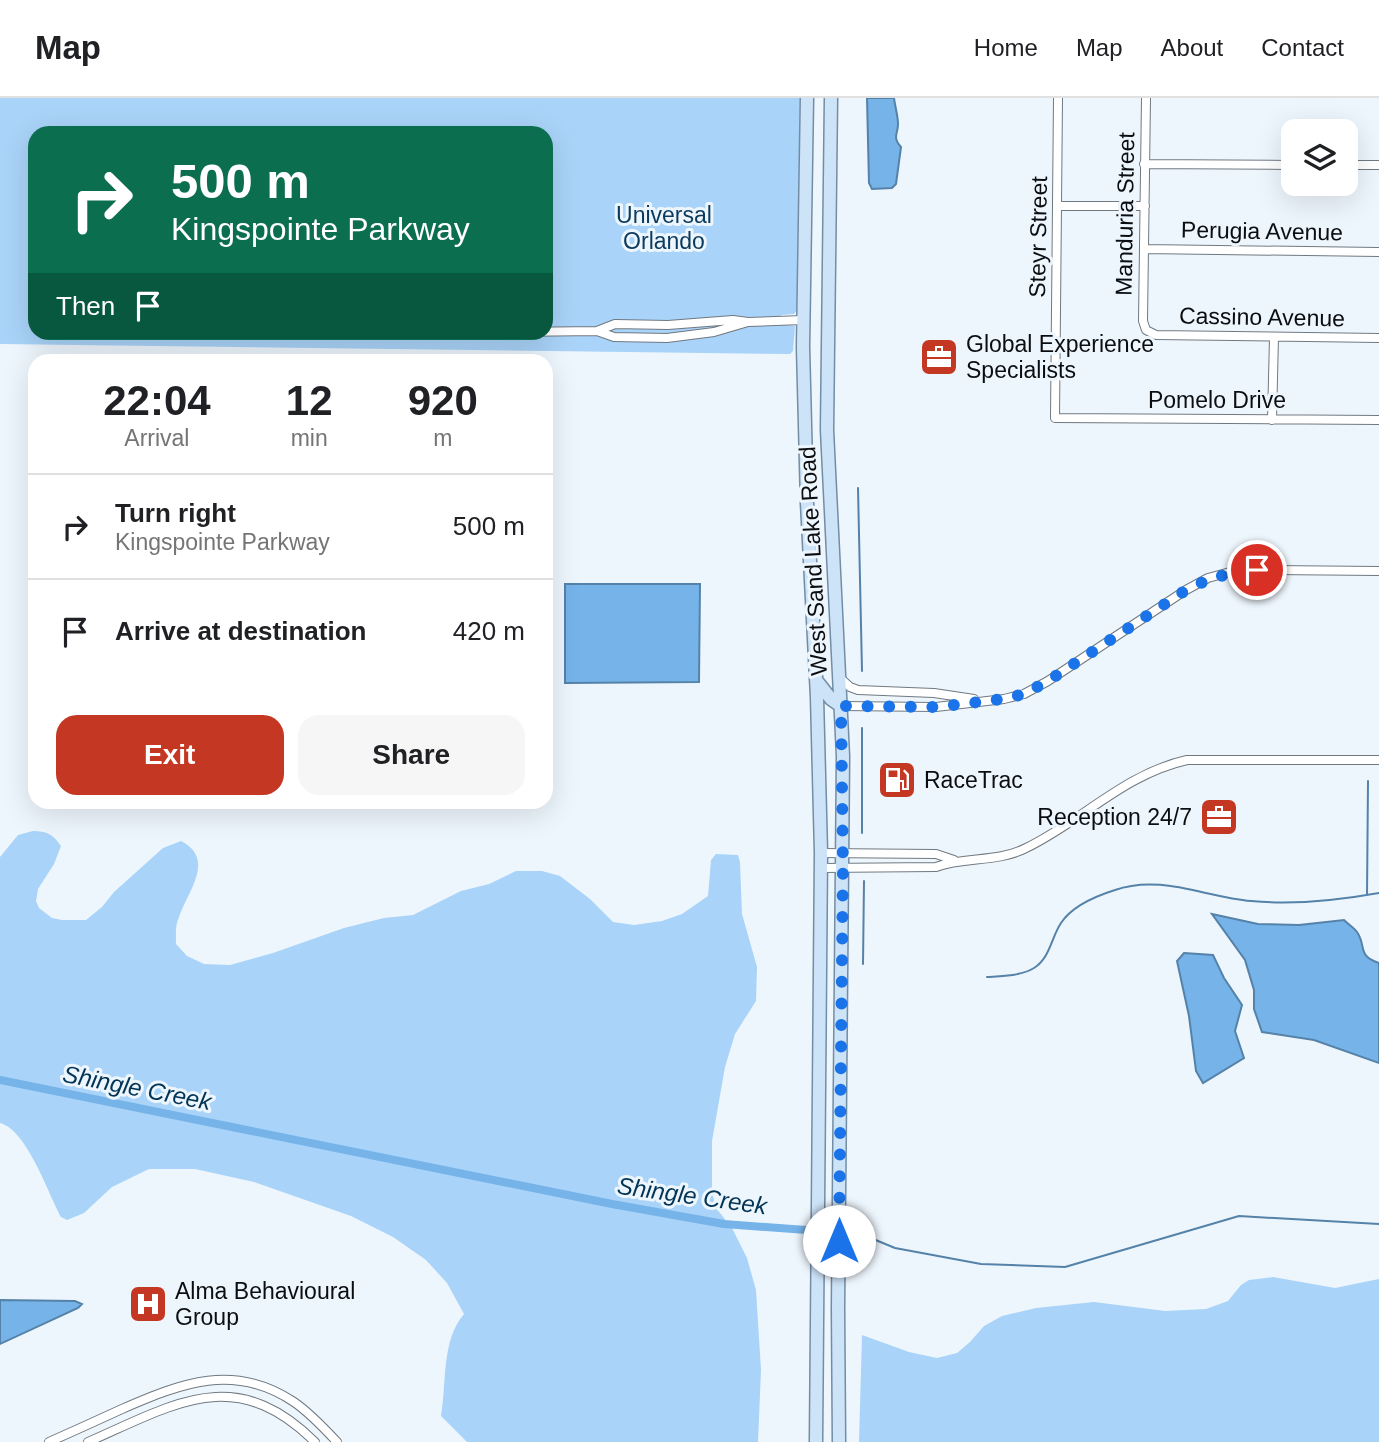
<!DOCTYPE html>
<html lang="en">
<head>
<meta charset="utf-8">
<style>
	:root { --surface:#fff; --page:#f6f6f6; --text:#202124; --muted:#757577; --line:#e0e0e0; --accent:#c43823 }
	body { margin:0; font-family:Arial,sans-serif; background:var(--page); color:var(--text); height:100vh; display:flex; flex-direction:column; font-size:26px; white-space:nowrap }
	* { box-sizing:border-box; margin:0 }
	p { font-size:23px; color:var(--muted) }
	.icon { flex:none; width:38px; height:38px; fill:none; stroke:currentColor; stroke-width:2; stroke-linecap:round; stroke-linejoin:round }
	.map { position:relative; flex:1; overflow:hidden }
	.side { position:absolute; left:28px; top:256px; width:525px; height:455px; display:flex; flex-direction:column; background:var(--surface); border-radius:21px; box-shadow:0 7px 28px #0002 }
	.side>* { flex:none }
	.guide { position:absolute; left:28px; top:28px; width:525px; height:214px; border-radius:21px; box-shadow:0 7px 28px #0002; background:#0b6e4f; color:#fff; overflow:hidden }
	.buttons { position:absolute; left:1281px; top:21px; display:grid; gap:14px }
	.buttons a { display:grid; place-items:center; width:77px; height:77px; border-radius:14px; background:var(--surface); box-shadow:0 7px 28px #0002; font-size:35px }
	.pin { position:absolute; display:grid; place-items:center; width:60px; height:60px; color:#fff; margin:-30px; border:4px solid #fff; border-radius:50%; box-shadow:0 2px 7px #0007 }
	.me { position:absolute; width:77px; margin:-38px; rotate:0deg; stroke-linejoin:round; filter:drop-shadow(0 0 5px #0008) }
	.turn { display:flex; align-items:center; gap:24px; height:147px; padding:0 28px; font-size:32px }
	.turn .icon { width:91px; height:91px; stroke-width:2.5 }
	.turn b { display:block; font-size:49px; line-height:60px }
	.then { display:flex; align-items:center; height:66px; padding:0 28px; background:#0003; gap:14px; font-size:26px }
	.eta { display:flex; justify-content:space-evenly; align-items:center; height:119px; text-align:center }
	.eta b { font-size:42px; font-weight:700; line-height:49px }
	.button { display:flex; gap:14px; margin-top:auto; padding:14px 28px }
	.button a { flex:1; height:80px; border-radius:21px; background:var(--accent); color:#fff; font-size:28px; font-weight:700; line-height:80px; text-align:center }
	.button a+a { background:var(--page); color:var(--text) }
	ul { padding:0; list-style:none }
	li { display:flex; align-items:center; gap:21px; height:105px; padding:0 28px; border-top:2px solid var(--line) }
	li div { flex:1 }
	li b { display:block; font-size:26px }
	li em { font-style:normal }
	header { display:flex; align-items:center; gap:42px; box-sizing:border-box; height:98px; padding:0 35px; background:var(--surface); border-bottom:2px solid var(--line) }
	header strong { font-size:33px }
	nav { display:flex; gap:38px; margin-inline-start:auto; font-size:24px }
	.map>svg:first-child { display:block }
	.green { fill:#a9d3f8; fill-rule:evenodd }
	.water { fill:#75b3e9; stroke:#5582a8; stroke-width:2 }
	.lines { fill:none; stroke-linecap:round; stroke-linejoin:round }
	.stream { stroke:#5582a8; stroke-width:2 }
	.canal { stroke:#75b3e9; stroke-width:8 }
	.street-casing { stroke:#707981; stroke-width:10 }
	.primary-casing { stroke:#738da4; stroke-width:15 }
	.street { stroke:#fff; stroke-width:8 }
	.primary { stroke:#cde3f8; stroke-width:12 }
	.route { stroke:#1a73e8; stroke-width:12; stroke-dasharray:0 21.6 }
	.labels { text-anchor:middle; stroke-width:6; stroke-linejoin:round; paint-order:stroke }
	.street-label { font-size:23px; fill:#0b0e11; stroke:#eef6fd }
	.park-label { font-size:23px; fill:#0a3a5e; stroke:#eef6fd }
	.poi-label { font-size:23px; fill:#0b0e11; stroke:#eef6fd; text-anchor:start }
	.water-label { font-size:24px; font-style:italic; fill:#023456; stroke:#eef6fd }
</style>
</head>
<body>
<header>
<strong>Map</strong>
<nav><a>Home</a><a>Map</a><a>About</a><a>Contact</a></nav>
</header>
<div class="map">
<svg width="1379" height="1344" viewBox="0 0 1379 1344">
	<rect width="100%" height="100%" fill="#eef6fd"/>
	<!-- green -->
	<path class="green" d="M0 0H801L799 207 798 211 794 216 781 217V226L795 228 793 253 790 256 0 246ZM35 35H546V234H35Z
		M33 733C46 733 53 736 61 748L54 766 38 791 36 803 39 810 52 820 62 822H86L102 809 114 794 163 750 181 743C216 761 188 793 179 819 175 827 176 837 176 846L187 858 204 866 230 867 273 855 344 830 384 820 413 817 461 793 489 786 516 773H542L560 778 590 801 613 824 634 827 662 823 682 816 708 798 711 762 716 756 738 757 740 764 742 816 757 869 756 903 735 936 725 969 712 1043V1094L716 1110 732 1130 747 1160 756 1192 761 1272 758 1344H467L441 1318C447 1284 441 1243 464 1216L447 1185 426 1162 393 1139 351 1118 254 1084 195 1071H149L112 1089 84 1115 67 1122 61 1119C48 1095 27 1032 0 1025V759L18 737Z
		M1273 1179 1335 1190 1379 1181V1344H859L862 1237 909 1254 937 1260 957 1255 970 1244 984 1228 1002 1218 1036 1210 1094 1204 1165 1213 1206 1211 1228 1203 1241 1187 1249 1182Z"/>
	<!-- water -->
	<path class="water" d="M867 0H894C895 8 898 18 898 26 898 36 892 39 901 49L896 86 892 90 872 91 869 85Z
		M565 486H700L699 584 565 585Z
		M1212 816 1258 826 1299 827 1344 822C1348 826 1354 830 1357 834 1367 848 1356 857 1379 865V965L1314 942 1262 934 1254 911V892L1245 862Z
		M1184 855 1213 857 1224 880 1242 907 1235 933 1244 960 1203 985 1196 973 1189 918 1177 863Z
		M0 1202 75 1203 82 1206 78 1210 0 1246Z"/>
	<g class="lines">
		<!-- stream -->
		<path class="stream" d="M858 390 862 573
			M862 630V735
			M1367 797 1368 683
			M863 866 864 783
			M987 879C1002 878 1021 878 1034 870 1050 860 1051 840 1061 825 1072 808 1096 798 1115 792 1160 776 1205 799 1251 803 1291 807 1340 802 1379 795
			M861 1136 895 1150 981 1166 1065 1169 1239 1118 1379 1126"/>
		<!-- canal -->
		<path class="canal" d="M0 982 612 1106 724 1126 861 1136"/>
		<defs>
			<path id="street" d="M1058 0 1055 320 1379 322
				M1146 0 1143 223 1146 232 1156 237 1379 240
				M1144 66 1293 67
				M1346 67H1379
				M1057 108H1145
				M1144 151 1379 154
				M597 233 615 226 668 227 733 222 748 224 803 222
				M511 234 597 233 614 239 667 240 714 234 748 224
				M1272 322 1274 239
				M840 580 850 589 858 592 934 595 974 601
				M841 608 936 609 1004 601 1024 596 1048 583 1186 492 1208 480 1230 474 1255 472 1379 473
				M821 755 936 756 954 762
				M821 770 936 769C965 758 997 765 1026 750 1082 723 1124 676 1187 662H1379
				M49 1344C74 1333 98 1322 122 1311 182 1285 234 1264 294 1304 310 1315 324 1330 337 1344
				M88 1344C175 1306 235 1265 315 1344"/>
			<path id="primary" d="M807 0 803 249 807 405 817 599 821 755 816 1344
				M831 0 827 332 843 658 838 1210 839 1344
				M816 582 831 601 841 608"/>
		</defs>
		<!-- street casing -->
		<use href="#street" class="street-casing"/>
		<!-- primary casing -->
		<use href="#primary" class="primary-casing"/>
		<!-- street -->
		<use href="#street" class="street"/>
		<!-- primary -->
		<use href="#primary" class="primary"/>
	</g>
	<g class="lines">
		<!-- route -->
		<path class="route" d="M839 1143 843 769 841 608 936 609 1004 601 1024 596 1048 583 1186 492C1210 480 1230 474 1257 472"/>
	</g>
	<!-- icons -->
	<defs>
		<symbol id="office-square" viewBox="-11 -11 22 22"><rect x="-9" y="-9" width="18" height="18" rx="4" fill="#c43823" stroke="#eef6fd"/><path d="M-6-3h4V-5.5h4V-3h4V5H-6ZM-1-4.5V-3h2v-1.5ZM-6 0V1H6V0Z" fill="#fff"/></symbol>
		<symbol id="fuel-square" viewBox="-11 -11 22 22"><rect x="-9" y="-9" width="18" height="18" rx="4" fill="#c43823" stroke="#eef6fd"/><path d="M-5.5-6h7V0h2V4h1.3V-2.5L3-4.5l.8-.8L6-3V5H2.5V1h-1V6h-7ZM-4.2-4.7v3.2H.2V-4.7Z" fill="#fff"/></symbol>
		<symbol id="hospital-square" viewBox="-11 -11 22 22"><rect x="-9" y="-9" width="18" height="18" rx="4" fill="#c43823" stroke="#eef6fd"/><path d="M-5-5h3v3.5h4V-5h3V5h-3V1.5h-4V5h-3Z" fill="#fff"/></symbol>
	</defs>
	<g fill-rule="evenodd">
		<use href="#office-square" x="917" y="237" width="44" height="44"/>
		<use href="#fuel-square" x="875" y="660" width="44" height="44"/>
		<use href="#office-square" x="1197" y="697" width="44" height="44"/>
		<use href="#hospital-square" x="126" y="1184" width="44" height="44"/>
	</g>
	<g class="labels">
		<!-- street labels -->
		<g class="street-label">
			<text transform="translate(1125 116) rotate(-89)" y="8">Manduria Street</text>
			<text transform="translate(1262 133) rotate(1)" y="8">Perugia Avenue</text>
			<text transform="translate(1038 139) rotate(-89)" y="8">Steyr Street</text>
			<text transform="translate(1262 219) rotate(1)" y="8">Cassino Avenue</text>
			<text x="1217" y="310">Pomelo Drive</text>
			<text transform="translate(813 463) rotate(-93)" y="8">West Sand Lake Road</text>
		</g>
		<!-- park labels -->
		<g class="park-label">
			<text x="664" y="125">Universal<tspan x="664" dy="26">Orlando</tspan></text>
		</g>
		<!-- poi labels -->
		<g class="poi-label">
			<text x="966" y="254">Global Experience<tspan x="966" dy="26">Specialists</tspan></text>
			<text x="924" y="690">RaceTrac</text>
			<text x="1192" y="727" text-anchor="end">Reception 24/7</text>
			<text x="175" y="1201">Alma Behavioural<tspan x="175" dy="26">Group</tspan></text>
		</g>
		<!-- water labels -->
		<g class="water-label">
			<text transform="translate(137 990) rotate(11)" y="8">Shingle Creek</text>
			<text transform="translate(692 1098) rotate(8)" y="8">Shingle Creek</text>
		</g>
	</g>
</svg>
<div class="buttons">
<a><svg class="icon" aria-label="layers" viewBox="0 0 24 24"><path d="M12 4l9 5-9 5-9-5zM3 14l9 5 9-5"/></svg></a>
</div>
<div class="pin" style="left:1257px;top:472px;background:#d93025"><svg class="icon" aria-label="arrive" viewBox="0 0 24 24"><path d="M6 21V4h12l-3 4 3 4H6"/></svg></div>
<svg class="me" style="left:839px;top:1143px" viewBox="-20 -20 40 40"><circle r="19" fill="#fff"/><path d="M0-13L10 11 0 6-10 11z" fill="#1a73e8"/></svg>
<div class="guide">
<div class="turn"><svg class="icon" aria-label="right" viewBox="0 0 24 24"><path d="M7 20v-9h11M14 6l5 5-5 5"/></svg><div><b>500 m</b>Kingspointe Parkway</div></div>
<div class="then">Then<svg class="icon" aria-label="arrive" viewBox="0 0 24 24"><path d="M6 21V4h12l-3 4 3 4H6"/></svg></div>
</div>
<section class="side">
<div class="eta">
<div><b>22:04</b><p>Arrival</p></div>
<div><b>12</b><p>min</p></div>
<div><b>920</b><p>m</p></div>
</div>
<ul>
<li><svg class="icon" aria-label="right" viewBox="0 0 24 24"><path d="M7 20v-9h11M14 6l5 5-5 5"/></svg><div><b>Turn right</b><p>Kingspointe Parkway</p></div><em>500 m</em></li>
<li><svg class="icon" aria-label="arrive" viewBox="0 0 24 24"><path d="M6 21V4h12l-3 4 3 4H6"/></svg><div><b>Arrive at destination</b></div><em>420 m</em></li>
</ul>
<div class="button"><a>Exit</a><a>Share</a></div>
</section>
</div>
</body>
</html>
